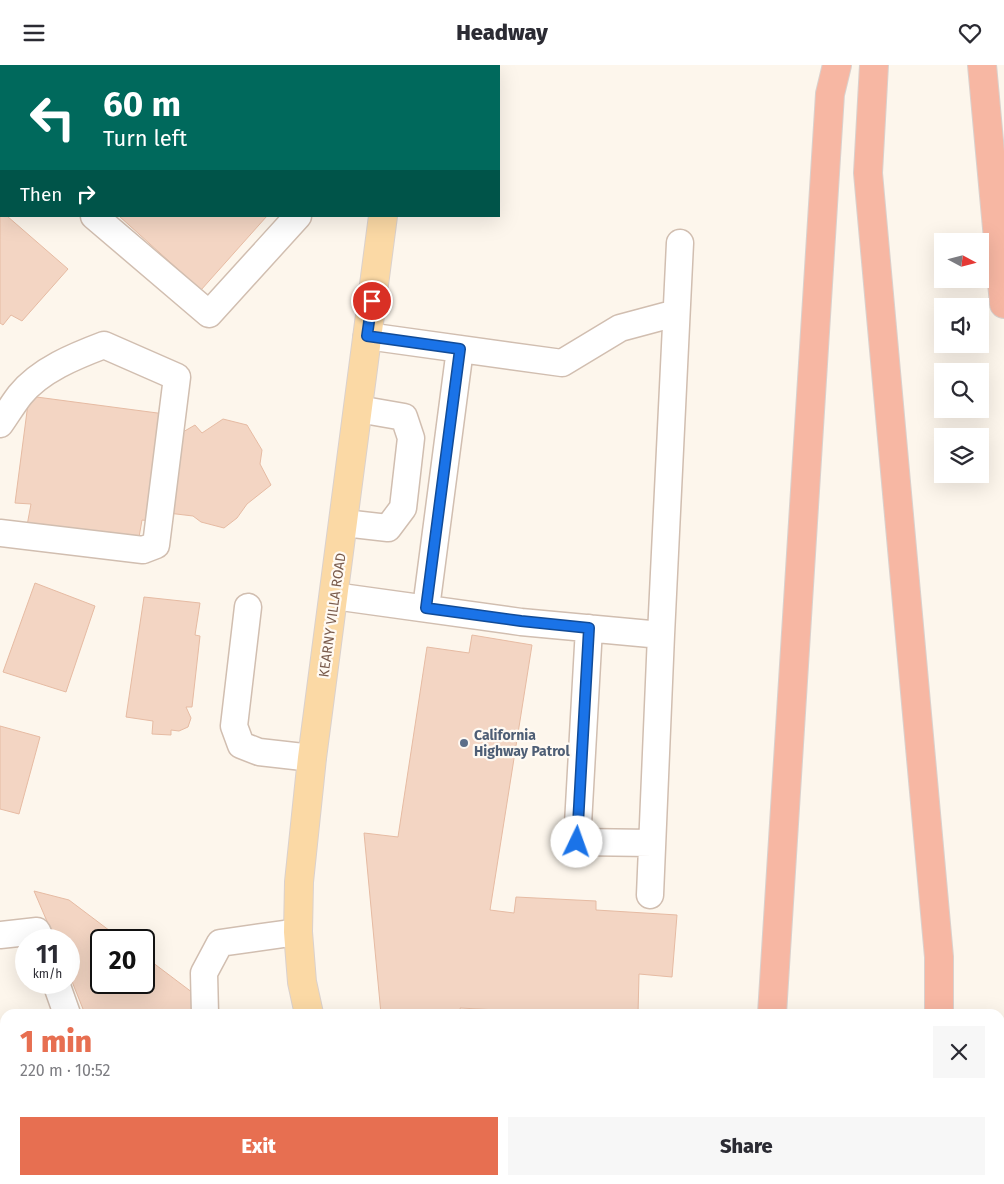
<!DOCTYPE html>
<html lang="en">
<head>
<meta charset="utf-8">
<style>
	:root { --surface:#fff; --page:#f7f7f7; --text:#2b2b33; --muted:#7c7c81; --accent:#e76f51 }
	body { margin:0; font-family:"Fira Sans",sans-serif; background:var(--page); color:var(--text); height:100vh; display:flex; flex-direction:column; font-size:19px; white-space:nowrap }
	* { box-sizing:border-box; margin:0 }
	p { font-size:16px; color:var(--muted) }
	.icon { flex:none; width:28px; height:28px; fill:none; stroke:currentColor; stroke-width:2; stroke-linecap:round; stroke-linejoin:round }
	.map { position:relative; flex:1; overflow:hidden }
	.details { position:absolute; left:0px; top:944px; width:1005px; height:176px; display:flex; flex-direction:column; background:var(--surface); border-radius:15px 15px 0 0; box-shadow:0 5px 20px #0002 }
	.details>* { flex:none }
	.top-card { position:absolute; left:0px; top:0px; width:500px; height:152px; box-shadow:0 5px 20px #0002; background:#00695c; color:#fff; overflow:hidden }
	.needle { width:32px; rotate:97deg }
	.buttons { position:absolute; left:934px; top:168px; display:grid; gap:10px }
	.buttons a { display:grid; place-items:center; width:55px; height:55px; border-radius:0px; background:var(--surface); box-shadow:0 5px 20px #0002; font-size:25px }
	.speed { position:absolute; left:15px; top:864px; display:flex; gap:10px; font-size:25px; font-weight:700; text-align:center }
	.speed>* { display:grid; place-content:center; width:65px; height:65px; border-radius:50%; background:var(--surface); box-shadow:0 5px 20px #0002; line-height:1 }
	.speed small { font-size:12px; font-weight:400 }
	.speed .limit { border:2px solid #111; border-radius:8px; background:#fff; color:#111 }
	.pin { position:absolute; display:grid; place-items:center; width:42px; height:42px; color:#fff; margin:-21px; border:2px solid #fff; border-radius:50%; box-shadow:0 1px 5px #0007 }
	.me { position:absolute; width:55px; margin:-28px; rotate:3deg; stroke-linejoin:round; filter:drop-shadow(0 0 4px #0008) }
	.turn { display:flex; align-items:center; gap:18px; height:105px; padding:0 20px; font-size:22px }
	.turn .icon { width:65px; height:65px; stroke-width:2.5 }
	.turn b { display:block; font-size:35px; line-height:42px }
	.then { display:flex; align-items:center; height:48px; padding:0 20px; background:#0003; gap:10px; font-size:19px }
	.round { display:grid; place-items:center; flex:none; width:52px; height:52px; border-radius:0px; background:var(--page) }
	.summary { display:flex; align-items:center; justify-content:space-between; height:85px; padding:0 20px }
	h1 { font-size:30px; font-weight:800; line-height:38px; color:var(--accent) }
	.button { display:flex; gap:10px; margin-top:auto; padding:10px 20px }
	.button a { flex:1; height:58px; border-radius:0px; background:var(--accent); color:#fff; font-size:20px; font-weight:800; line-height:58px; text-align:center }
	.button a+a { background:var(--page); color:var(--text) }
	header { display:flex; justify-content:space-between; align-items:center; height:65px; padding:0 20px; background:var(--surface); font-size:22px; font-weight:800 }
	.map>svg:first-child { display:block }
	.building { fill:#f3d5c3; stroke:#e6bba3 }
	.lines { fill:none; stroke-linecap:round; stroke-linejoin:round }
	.minor-casing { stroke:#d1beb0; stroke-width:29 }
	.major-casing { stroke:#dad1cd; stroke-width:30 }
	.highway-casing { stroke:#dad1cd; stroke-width:30 }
	.minor { stroke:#fff; stroke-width:26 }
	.major { stroke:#fbd9a5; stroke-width:28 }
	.highway { stroke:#f7b7a3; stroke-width:28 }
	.route-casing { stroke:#114b97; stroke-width:12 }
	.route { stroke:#1a73e8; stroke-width:9 }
	.service-dot { fill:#5c6f8a; stroke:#fffaf3; stroke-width:2 }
	.labels { text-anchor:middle; stroke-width:4.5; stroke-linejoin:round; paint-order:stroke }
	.street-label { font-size:14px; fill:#7a5c4d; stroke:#fffaf3 }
	.service-label { font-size:14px; font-weight:bold; fill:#4e5e75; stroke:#fffaf3; text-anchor:start }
</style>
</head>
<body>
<header><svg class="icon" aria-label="menu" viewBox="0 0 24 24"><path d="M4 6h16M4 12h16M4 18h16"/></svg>Headway<svg class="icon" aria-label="heart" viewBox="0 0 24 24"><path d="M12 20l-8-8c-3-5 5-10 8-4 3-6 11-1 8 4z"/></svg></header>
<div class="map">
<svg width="1004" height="1119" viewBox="0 0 1004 1119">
	<rect width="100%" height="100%" fill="#fdf6ec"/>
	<!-- building -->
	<path class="building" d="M54 0H113L115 1H53Z
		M0 145 1 151H7L68 204 22 256 11 250 3 260 0 258Z
		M119 151H267L201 225Z
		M29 331 165 349 150 456 142 455 138 478 26 466 31 439 15 438Z
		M223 354 247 360 262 385 260 399 271 420 247 439 237 453 224 463 201 457 193 451 168 448 176 371 195 360 202 368Z
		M35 518 95 541 66 627 3 607Z
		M144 532 200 538 195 570 200 571 192 642H186L191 653 188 662 179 666 171 665V670L152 669 153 656 126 652Z
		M472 570 532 580 490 845 514 848 516 832 596 836V845L677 850 672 912 639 909 638 949H572L460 943 462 949H381L364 768 398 772 427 582 469 588Z
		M0 661 40 672 19 749 0 744Z
		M34 826 69 835 122 875H101V918H144V891L197 931 194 949H85L69 909V875H55Z
		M0 1006H5V1093H0Z"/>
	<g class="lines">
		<defs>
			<path id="minor" d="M175 0 176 1
				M0 71 1 72
				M94 151 209 249 298 151
				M367 271 562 298 620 263 676 248
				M0 359C7 349 13 339 20 330 40 305 75 291 104 280L177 312 156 480 143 485 0 468
				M344 458 388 463 403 443 411 373 404 352 358 344
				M334 531 521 557 661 570 680 178
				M248 542 234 661 241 680 259 687 312 693
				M426 543 460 284
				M589 563 577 777 652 778
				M650 830 661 570
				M0 870 37 866 41 875
				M56 918 67 949
				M205 949 204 908 220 878 298 867
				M174 1115 175 1119
				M346 1115 347 1119"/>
			<path id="major" d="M404 1V0
				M309 949 302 917 298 867 299 817 312 693 383 151
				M1000 1045H1004
				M216 1119 233 1115"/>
			<path id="highway" d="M874 0 868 108 939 892V949
				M982 0 1004 239
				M772 949 830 29 837 0
				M785 1115V1119
				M928 1119V1115"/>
		</defs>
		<!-- minor casing -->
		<use href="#minor" class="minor-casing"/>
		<!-- major casing -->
		<use href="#major" class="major-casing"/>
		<!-- highway casing -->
		<use href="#highway" class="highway-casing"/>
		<!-- minor -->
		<use href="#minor" class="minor"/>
		<!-- major -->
		<use href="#major" class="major"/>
		<!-- highway -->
		<use href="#highway" class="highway"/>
	</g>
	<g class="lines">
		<defs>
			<path id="route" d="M372 236 367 271 460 284 426 543 521 556 589 563 577 777"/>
		</defs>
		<!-- route casing -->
		<use href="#route" class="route-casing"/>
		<!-- route -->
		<use href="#route" class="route"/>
	</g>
	<!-- markers -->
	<circle class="service-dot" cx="464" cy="678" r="5"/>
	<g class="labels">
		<!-- street labels -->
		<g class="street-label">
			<text transform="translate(332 550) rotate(-82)" y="5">KEARNY VILLA ROAD</text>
		</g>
		<!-- service labels -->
		<g class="service-label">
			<text x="474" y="675">California<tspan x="474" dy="16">Highway Patrol</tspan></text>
		</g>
	</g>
</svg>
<div class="buttons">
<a><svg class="needle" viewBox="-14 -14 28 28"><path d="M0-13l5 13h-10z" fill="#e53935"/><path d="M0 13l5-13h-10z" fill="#7c7c81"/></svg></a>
<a><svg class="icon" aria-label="sound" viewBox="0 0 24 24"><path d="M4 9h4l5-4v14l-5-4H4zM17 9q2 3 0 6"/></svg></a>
<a><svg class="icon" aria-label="search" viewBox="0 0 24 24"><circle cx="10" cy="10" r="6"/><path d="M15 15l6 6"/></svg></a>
<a><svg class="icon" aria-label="layers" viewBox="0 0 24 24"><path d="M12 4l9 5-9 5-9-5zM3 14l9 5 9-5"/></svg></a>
</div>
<div class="speed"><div>11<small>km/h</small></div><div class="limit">20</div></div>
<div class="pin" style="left:372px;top:236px;background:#d93025"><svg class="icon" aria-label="arrive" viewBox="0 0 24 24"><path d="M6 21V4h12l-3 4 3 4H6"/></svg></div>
<svg class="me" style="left:577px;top:777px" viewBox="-20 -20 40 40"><circle r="19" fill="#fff"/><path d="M0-13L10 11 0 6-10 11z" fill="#1a73e8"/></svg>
<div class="top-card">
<div class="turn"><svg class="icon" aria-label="left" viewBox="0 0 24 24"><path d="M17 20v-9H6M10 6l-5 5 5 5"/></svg><div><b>60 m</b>Turn left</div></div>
<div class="then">Then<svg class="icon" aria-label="right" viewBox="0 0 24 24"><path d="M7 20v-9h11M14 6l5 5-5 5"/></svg></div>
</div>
<section class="details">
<div class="summary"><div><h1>1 min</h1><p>220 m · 10:52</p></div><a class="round"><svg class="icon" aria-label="close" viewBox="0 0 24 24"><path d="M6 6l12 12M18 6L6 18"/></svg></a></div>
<div class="button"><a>Exit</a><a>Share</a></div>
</section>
</div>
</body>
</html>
